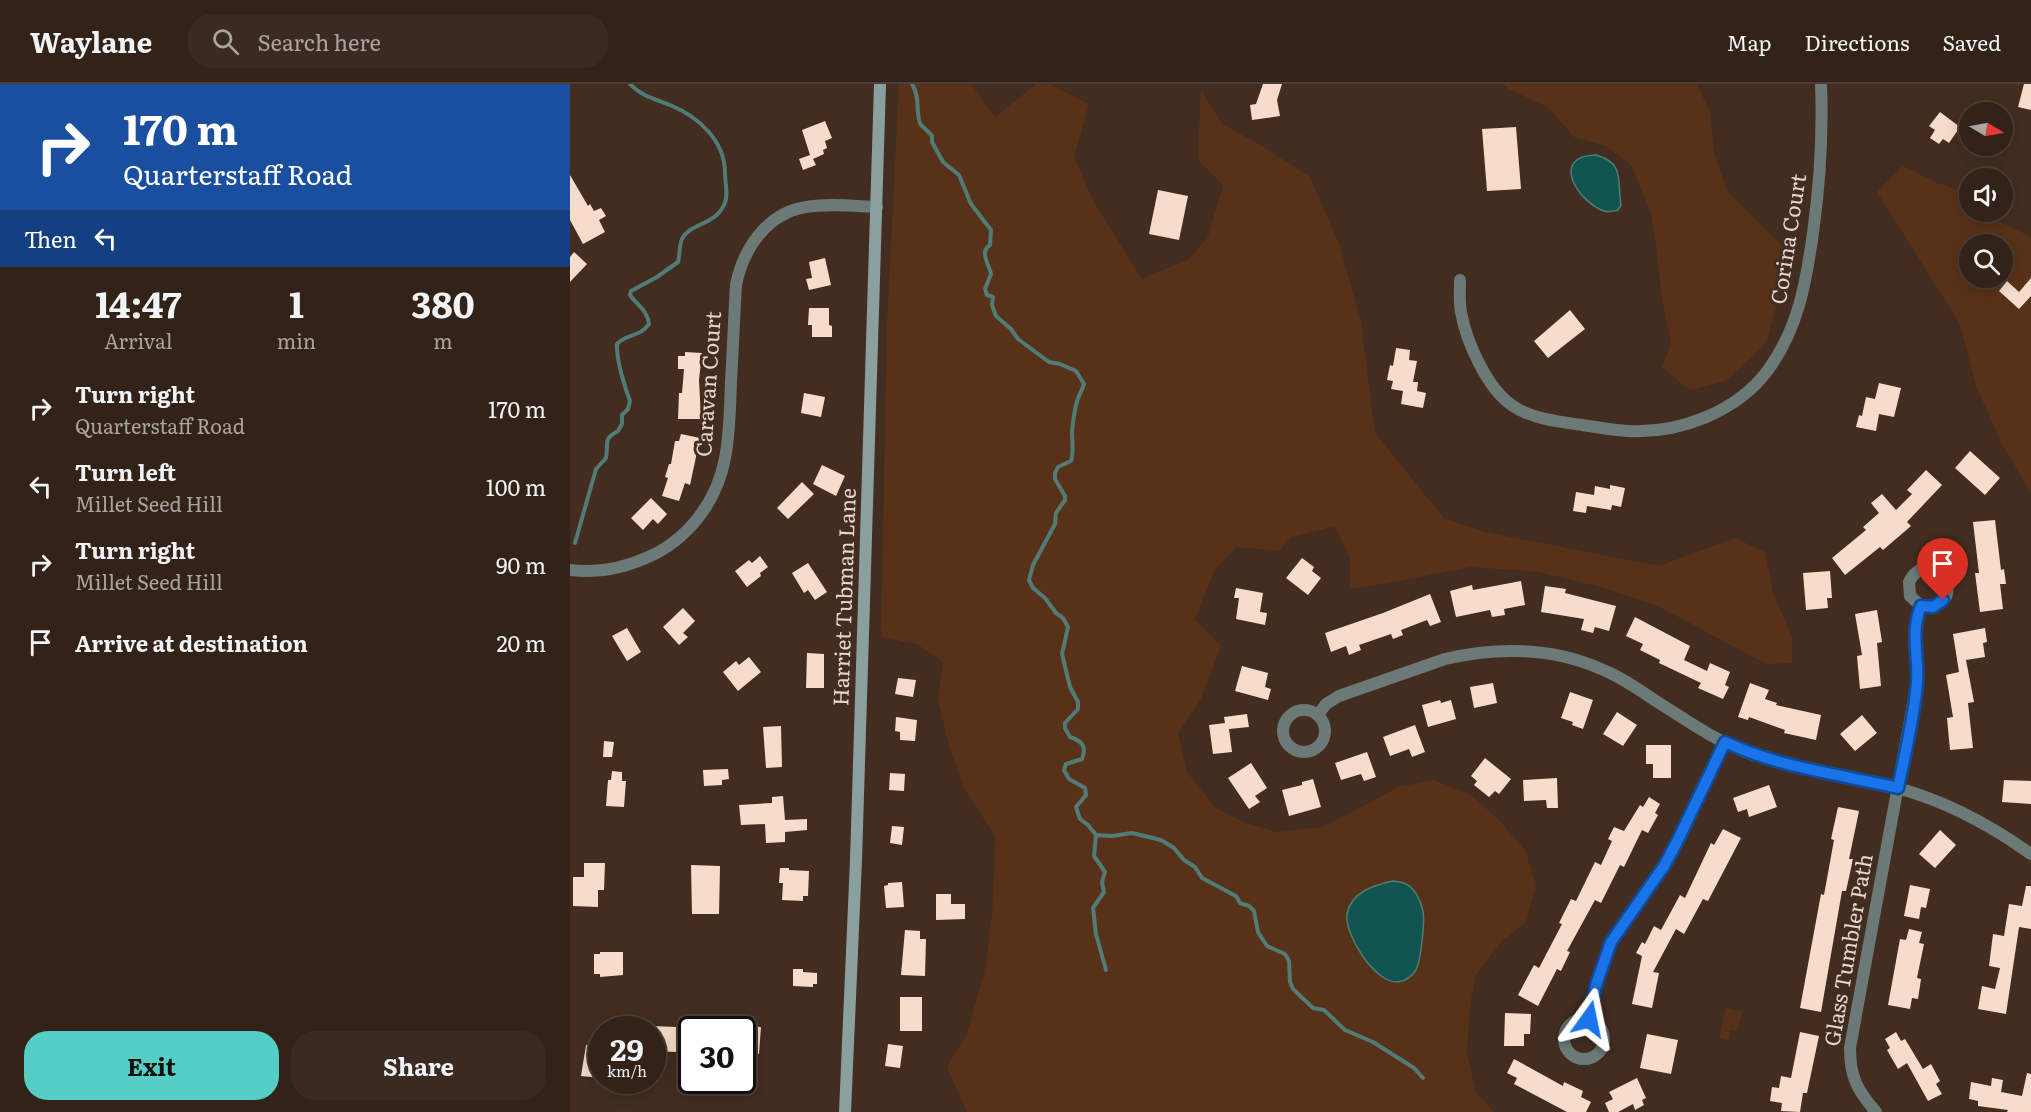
<!DOCTYPE html>
<html lang="en">
<head>
<meta charset="utf-8">
<style>
	:root { --surface:#322218; --page:#3a2a21; --text:#f1f3f6; --muted:#a8a4a2; --line:#4d3f37; --accent:#55cec6 }
	body { margin:0; font-family:Literata,serif; background:var(--page); color:var(--text); height:100vh; display:flex; flex-direction:column; font-size:22px; white-space:nowrap }
	* { box-sizing:border-box; margin:0 }
	p { font-size:20px; color:var(--muted) }
	.icon { flex:none; width:33px; height:33px; fill:none; stroke:currentColor; stroke-width:2; stroke-linecap:round; stroke-linejoin:round }
	.map { position:relative; flex:1; overflow:hidden }
	.side { display:flex; flex-direction:column; background:var(--surface); width:570px }
	.side>* { flex:none }
	.top-card { background:#1a4fa0; color:#fff; overflow:hidden }
	.needle { width:39px; rotate:100deg }
	.controls { position:absolute; left:1389px; top:18px; display:grid; gap:12px }
	.controls a { display:grid; place-items:center; width:54px; height:54px; border-radius:50%; background:var(--surface); box-shadow:0 3px 15px #0003,0 0 0 2px var(--line); font-size:30px }
	.speed { position:absolute; left:18px; top:932px; display:flex; gap:12px; font-size:30px; font-weight:700; text-align:center }
	.speed>* { display:grid; place-content:center; width:78px; height:78px; border-radius:50%; background:var(--surface); box-shadow:0 3px 15px #0003,0 0 0 2px var(--line); line-height:1 }
	.speed small { font-size:15px; font-weight:400 }
	.speed .limit { border:3px solid #111; border-radius:9px; background:#fff; color:#111 }
	.pin { position:absolute; display:grid; place-items:center; width:51px; height:51px; color:#fff; margin:-62px -26px; border-radius:50% 50% 50% 0; rotate:-45deg; box-shadow:0 0 6px #0007 }
	.pin .icon { rotate:45deg }
	.me { position:absolute; width:66px; margin:-33px; rotate:12deg; stroke-linejoin:round; filter:drop-shadow(0 0 4px #0008) }
	.turn { display:flex; align-items:center; gap:21px; height:126px; padding:0 24px; font-size:27px }
	.turn .icon { width:78px; height:78px; stroke-width:2.5 }
	.turn b { display:block; font-size:42px; line-height:51px }
	.then { display:flex; align-items:center; height:57px; padding:0 24px; background:#0003; gap:12px; font-size:22px }
	.eta { display:flex; justify-content:space-evenly; align-items:center; height:102px; text-align:center }
	.eta b { font-size:36px; font-weight:700; line-height:42px }
	.primary-button { display:flex; gap:12px; margin-top:auto; padding:12px 24px }
	.primary-button a { flex:1; height:69px; border-radius:24px; background:var(--accent); color:#111; font-size:24px; font-weight:700; line-height:69px; text-align:center }
	.primary-button a+a { background:var(--page); color:var(--text) }
	ul { padding:0; list-style:none }
	li { display:flex; align-items:center; gap:18px; height:78px; padding:0 24px }
	li div { flex:1 }
	li b { display:block; font-size:22px }
	li em { font-style:normal }
	header { display:flex; align-items:center; gap:36px; box-sizing:border-box; height:84px; padding:0 30px; background:var(--surface); border-bottom:2px solid var(--line) }
	header strong { font-size:28px }
	nav { display:flex; gap:33px; margin-inline-start:auto; font-size:21px }
	.search { width:420px; height:54px; background:var(--page); display:flex; align-items:center; gap:15px; box-sizing:border-box; padding:0 21px; border-radius:24px; color:var(--muted); font-size:22px }
	main { display:flex; flex:1; min-height:0 }
	.map>svg:first-child { display:block }
	.green { fill:#583218; fill-rule:evenodd }
	.water { fill:#125450; stroke:#517b76; stroke-width:1.5 }
	.lines { fill:none; stroke-linecap:round; stroke-linejoin:round }
	.stream { stroke:#517b76; stroke-width:4 }
	.building { fill:#f7dccc }
	.street { stroke:#6b7977; stroke-width:12 }
	.secondary { stroke:#8aa09e; stroke-width:12 }
	.route-casing { stroke:#114b97; stroke-width:15 }
	.route { stroke:#1a73e8; stroke-width:10 }
	.labels { text-anchor:middle; stroke-width:6; stroke-linejoin:round; paint-order:stroke }
	.street-label { font-size:21px; fill:#e4d7cf; stroke:#422d20 }
</style>
</head>
<body>
<header>
<strong>Waylane</strong>
<div class="search"><svg class="icon" aria-label="search" viewBox="0 0 24 24"><circle cx="10" cy="10" r="6"/><path d="M15 15l6 6"/></svg>Search here</div>
<nav><a>Map</a><a>Directions</a><a>Saved</a></nav>
</header>
<main>
<section class="side">
<div class="top-card">
<div class="turn"><svg class="icon" aria-label="right" viewBox="0 0 24 24"><path d="M7 20v-9h11M14 6l5 5-5 5"/></svg><div><b>170 m</b>Quarterstaff Road</div></div>
<div class="then">Then<svg class="icon" aria-label="left" viewBox="0 0 24 24"><path d="M17 20v-9H6M10 6l-5 5 5 5"/></svg></div>
</div>
<div class="eta">
<div><b>14:47</b><p>Arrival</p></div>
<div><b>1</b><p>min</p></div>
<div><b>380</b><p>m</p></div>
</div>
<ul>
<li><svg class="icon" aria-label="right" viewBox="0 0 24 24"><path d="M7 20v-9h11M14 6l5 5-5 5"/></svg><div><b>Turn right</b><p>Quarterstaff Road</p></div><em>170 m</em></li>
<li><svg class="icon" aria-label="left" viewBox="0 0 24 24"><path d="M17 20v-9H6M10 6l-5 5 5 5"/></svg><div><b>Turn left</b><p>Millet Seed Hill</p></div><em>100 m</em></li>
<li><svg class="icon" aria-label="right" viewBox="0 0 24 24"><path d="M7 20v-9h11M14 6l5 5-5 5"/></svg><div><b>Turn right</b><p>Millet Seed Hill</p></div><em>90 m</em></li>
<li><svg class="icon" aria-label="arrive" viewBox="0 0 24 24"><path d="M6 21V4h12l-3 4 3 4H6"/></svg><div><b>Arrive at destination</b></div><em>20 m</em></li>
</ul>
<div class="primary-button"><a>Exit</a><a>Share</a></div>
</section>
<div class="map">
<svg width="1461" height="1028" viewBox="0 0 1461 1028">
	<rect width="100%" height="100%" fill="#422d20"/>
	<!-- green -->
	<path class="green" d="M329 0H401L425 33 466 0H479L519 20 504 73 525 120 572 195 619 175 638 153 653 101 628 76 631 6 652 40 694 63 740 93 770 162 791 238 805 349 874 434 915 448 1089 482 1165 454 1195 468 1203 509 1222 552V579L1196 580 1088 522 1031 503 968 488 900 483 813 500 780 505V474L765 442 722 453 709 467 667 463 645 485 625 536 651 562 631 615 608 649 617 688 645 724 673 738 707 748 753 743 829 703 864 696 901 711 927 734 955 766 966 801 956 838 932 857 905 892 900 923 897 969 906 1008 924 1028H397L377 983 397 950 416 881 423 820 425 752 395 706 379 662 368 616 373 578 347 560 311 553 317 242Z
		M933 0H1127L1140 29 1144 68 1157 107 1216 166 1209 210 1197 258 1156 297 1120 306 1092 284 1101 260 1092 215 1086 159 1081 130 1062 82 1036 62 1004 53 978 23 938 5Z
		M1333 82 1367 99 1399 109 1400 128H1418L1426 136 1461 153V409L1431 358 1406 302 1390 240 1307 108ZM1400 160H1432V194H1400Z
		M1156 924 1172 928 1167 947 1160 946 1158 956 1149 954Z"/>
	<!-- water -->
	<path class="water" d="M1026 71C1055 79 1047 97 1051 121L1048 126C1044 127 1038 129 1034 127 1008 118 979 72 1026 71Z
		M823 797C827 798 833 798 836 800 845 804 851 818 853 827 855 837 851 876 846 886 842 892 835 897 828 898 805 900 774 850 777 830 781 808 804 801 823 797Z"/>
	<g class="lines">
		<!-- stream -->
		<path class="stream" d="M342 0C351 13 345 32 351 41 354 44 359 48 362 52V58L373 78 389 91 401 120 421 146 420 161C409 168 419 180 421 190L415 205 417 211 423 213 422 221 426 232 441 245 448 255 479 278 490 280 506 287 514 300C512 307 508 312 507 318 504 327 503 338 502 347 502 358 504 367 501 377L488 383 485 389V395L495 412V416L486 429 485 440 463 481 459 496 463 504 475 514 486 529 493 534 498 543 492 570 500 603 508 618V625L495 639V644L500 653C512 657 517 662 512 675L496 680 494 686 499 695 515 704 516 711 506 723 510 735 518 741 526 751 524 772 535 788 532 798 534 808 523 824 526 850 536 886
			M5 459 26 385 36 374C39 358 32 356 48 347L52 340V331L58 325 60 317C55 304 46 275 47 260 57 249 69 254 79 240 78 227 67 221 60 211L61 207 87 193 108 178C110 171 109 162 112 155 120 139 145 141 154 121 159 111 155 100 155 89 155 57 129 33 100 21 85 15 71 12 60 0
			M526 751 542 752 562 749 591 756 604 764 614 776 625 783 632 794 666 812 670 819 679 822 684 827 688 848 697 862 715 870 719 877 720 898 723 905 743 924 754 926 775 946 803 958 844 984 853 994"/>
	</g>
	<!-- building -->
	<path class="building" d="M693 0H712L707 16 710 32 682 36 680 21 686 20Z
		M1454 0H1461V26L1448 23Z
		M1370 28 1390 43 1379 59 1373 55 1369 60 1360 54 1365 46 1359 42Z
		M255 37 262 54 255 57 257 64 253 66 254 70 243 75 246 81 233 86 229 75 240 71 232 46Z
		M946 43 951 105 917 107 912 45Z
		M0 91 18 122 20 120 24 127 31 124 36 132 29 136 35 148 13 160 0 136Z
		M588 106 618 112 609 156 579 150Z
		M4 168 17 180 0 198V173Z
		M255 174 261 201 239 206 236 195 242 194 239 178Z
		M1461 194V212L1449 225 1429 207 1437 197 1449 208Z
		M239 224H259V241L262 242V253H242V241H238Z
		M1000 226 1015 245 978 274 964 257Z
		M826 264 840 266 839 276 847 277 843 298H848L847 307 856 309 853 324 831 320 833 307 821 305 823 297 817 296 820 281 823 282Z
		M115 268 132 269 129 296 131 335H108L109 309H112L114 285H108V272H115Z
		M1309 299 1331 304 1324 333 1309 330 1306 347 1286 343 1289 331 1292 332 1296 313 1305 315Z
		M234 309 255 313 251 333 231 329Z
		M111 350 130 354 120 401 115 399 109 417 92 412 98 394 95 393 99 380H101L105 357H109Z
		M1400 367 1430 394 1415 411 1385 384Z
		M252 381 275 392 266 412 243 400Z
		M1356 386 1372 401 1337 438 1341 442 1313 466 1310 463 1275 491 1262 474 1296 446 1293 443 1309 429 1301 419 1312 410 1326 426 1342 410 1337 406Z
		M232 398 244 410 218 435 207 424Z
		M1040 401 1055 404 1051 423 1042 421 1041 426 1017 422 1016 429 1003 427 1006 408 1024 411 1025 402 1040 405Z
		M81 414 97 430 88 440 83 435 73 446 61 434Z
		M1425 436 1431 486 1434 485 1436 500H1430L1433 525 1410 528 1405 489H1409L1403 438Z
		M190 472 198 483 190 489 191 492 177 503 165 487 179 476 182 479Z
		M732 474 744 483 742 487 751 494 738 511 716 494Z
		M238 479 257 508 245 516 238 506 234 509 222 489Z
		M1260 487 1262 514H1257L1258 524 1236 526 1233 489Z
		M951 497 955 521 934 525 935 531 922 533 920 526 886 533 880 507 902 501 903 506Z
		M975 502 996 505 995 509 1046 522 1039 547 1025 543 1023 549 1011 546 1014 535 971 528Z
		M666 504 693 509 690 528 697 529 695 541 666 535 669 514H664Z
		M860 510 871 538 860 542 857 536 831 546 833 551 823 555 821 550 789 561 791 566 779 571 776 562 761 568 755 549 813 529Z
		M113 524 125 537 113 549 118 553 109 561 93 543Z
		M1307 526 1312 558 1307 559 1311 602 1290 605 1287 572 1292 571 1285 530Z
		M1065 533 1120 562 1114 576 1137 587 1140 579 1160 588 1155 601 1159 603 1153 615 1128 604 1131 599 1089 579 1090 576 1070 566 1073 560 1056 552Z
		M57 544 71 568 57 577 42 552Z
		M1415 544 1417 558 1413 559 1415 573 1396 576 1404 618 1398 619 1403 664 1380 666 1377 634 1383 633 1376 591 1389 588 1383 550Z
		M237 569 254 570V604H236Z
		M179 573 191 588 168 607 153 588 166 577 169 581Z
		M672 582 698 589 695 603 701 605 698 616 665 607Z
		M328 594 346 596 343 613 325 610Z
		M923 599 927 619 904 624 900 603Z
		M1180 599 1199 606 1195 615 1207 619 1206 621 1251 631 1246 656 1214 649 1215 646 1179 633 1178 636 1168 633Z
		M1000 608 1023 616 1013 645 1002 641 1003 638 991 634Z
		M870 616 871 619 881 616 886 635 858 643 852 621Z
		M1047 628 1067 641 1053 662 1033 650Z
		M677 630 679 643 659 645 662 668 643 670 639 641 655 639 654 633Z
		M1292 631 1307 649 1285 667 1270 650Z
		M326 633 347 636 345 657 330 656V648L325 647Z
		M845 641 855 668 842 673 839 665 820 672 813 653Z
		M211 642 212 683 196 684 193 643Z
		M34 657 44 658 42 673H33Z
		M1076 661H1101V694H1083V680H1076Z
		M797 668 806 693 794 697 791 690 771 696 765 679Z
		M915 674 941 695 929 710 925 707 919 713 904 701 907 697 901 692Z
		M681 679 697 704 685 712 690 718 679 725 658 694Z
		M158 685 159 695 152 696V701L134 702 133 686Z
		M42 687 52 688V697H56L54 723 36 722 38 696H41Z
		M320 689 335 690 334 707 319 706Z
		M987 694 988 724H977L976 716 954 717 953 696Z
		M743 695 751 723 719 732 712 706 732 701V698Z
		M1434 696 1461 697V720L1432 718Z
		M1199 701 1207 723 1179 733 1177 725 1168 728 1163 714Z
		M213 712 215 736 237 735V746L215 748V758L196 759 195 740 171 741 169 721 202 719V713Z
		M1079 713 1090 720 1085 729 1088 731 1078 749 1072 746 1054 783 1050 781 1031 819 1025 816 997 867 1000 868 991 887 987 885 968 922 948 911 964 881 969 884 992 840 989 839 1001 815 1006 817 1025 778 1031 781 1042 757 1038 755 1044 743 1054 747 1070 721 1073 723Z
		M1268 723 1289 727 1279 775H1283L1276 807H1272L1251 928 1230 924 1251 810 1254 811 1264 756 1261 755Z
		M322 742 334 743 332 761 320 759Z
		M1153 745 1171 754 1138 817 1133 815 1114 850 1106 845 1083 888 1089 889 1082 924 1062 920 1072 872 1066 869 1072 858 1075 860 1084 842 1091 846 1110 811 1115 814 1141 759 1144 761Z
		M1370 746 1386 761 1365 784 1349 770Z
		M14 779H35L34 806H28V823L3 822V793H14Z
		M121 781 150 782 149 830H122Z
		M210 784H219V786L239 787 238 812H233V817L212 816 213 799H209Z
		M332 798 334 823 316 824 314 802 318 801V799Z
		M1340 801 1360 805 1356 824 1351 823 1349 835 1334 832Z
		M1456 802H1461V845L1449 843 1436 930 1408 925 1412 902 1425 905 1430 884 1419 882 1423 850 1434 852 1439 820 1452 822Z
		M366 810H381V820H395V835L366 836Z
		M1339 845 1352 848 1349 859 1354 860 1347 894 1351 895 1348 915 1342 914 1340 925 1318 921 1330 855 1336 856Z
		M335 846 350 847V855H356L355 892 331 891Z
		M30 868H53V891L30 893V890H24V870H30Z
		M223 885H233V888L247 889V900H243V903L223 902Z
		M330 913H352V947H330Z
		M935 929 961 930 960 950H954V962H934Z
		M82 942 107 943 106 968 82 967Z
		M178 942 191 943 189 970 176 969Z
		M1230 948 1249 952 1237 1009H1233L1230 1028 1211 1027 1212 1019 1200 1017 1202 1003 1209 1004 1211 992 1221 994Z
		M1326 948 1331 957 1335 955 1353 985 1361 980 1370 997 1366 1000 1372 1010 1358 1017 1337 979 1328 985 1317 966 1320 964 1315 955Z
		M1077 950 1108 956 1101 990 1070 984Z
		M318 960 333 962 330 984 315 982Z
		M16 961 32 963V994L11 992Z
		M944 975 993 1002 994 998 1013 1007 1011 1013 1021 1018 1016 1028H997L944 1000 947 994 937 989Z
		M1457 989 1461 990V1028H1437L1438 1026 1408 1022V1017L1399 1015 1401 998 1421 1002 1422 994 1433 996 1431 1008 1452 1012Z
		M1067 994 1076 1014 1072 1016 1074 1021 1065 1026 1063 1020 1048 1028H1039L1035 1019 1043 1015 1039 1008Z"/>
	<g class="lines">
		<!-- street -->
		<path class="street" d="M890 196C890 207 889 218 891 228 896 257 917 305 943 322 962 335 990 338 1012 341 1027 343 1042 346 1057 347 1109 350 1167 328 1198 286 1228 245 1236 199 1243 149 1250 99 1253 51 1251 0
			M0 486C28 489 50 485 76 474 117 457 147 418 155 374 160 349 160 323 161 297 163 265 164 233 166 201 173 165 197 129 236 123 259 119 284 122 307 123
			M713 647a21 21 0 1 1 42 0a21 21 0 1 1-42 0Z
			M748 631 756 620 769 612 875 575C926 563 982 563 1031 585 1051 593 1068 605 1086 617 1116 636 1147 658 1181 670 1229 687 1279 691 1327 704 1377 717 1420 741 1461 770
			M1019 935 1026 901 1041 858 1093 782 1107 758 1155 658
			M994 955a20 20 0 1 1 40 0a20 20 0 1 1-40 0Z
			M1306 1028C1287 1006 1280 993 1280 964L1347 598C1346 572 1340 546 1351 522L1340 512 1339 498C1345 486 1355 481 1368 486 1387 503 1376 528 1351 522"/>
		<!-- secondary -->
		<path class="secondary" d="M275 1028 286 776 310 0"/>
	</g>
	<g class="lines">
		<defs>
			<path id="route" d="M1019 935 1026 901 1041 858 1094 782 1107 758 1155 658C1210 684 1270 690 1328 704 1335 670 1344 634 1347 599 1349 572 1340 548 1351 522L1363 523 1373 516"/>
		</defs>
		<!-- route casing -->
		<use href="#route" class="route-casing"/>
		<!-- route -->
		<use href="#route" class="route"/>
	</g>
	<g class="labels">
		<!-- street labels -->
		<g class="street-label">
			<text transform="translate(1219 155) rotate(-81)" y="7">Corina Court</text>
			<text transform="translate(139 300) rotate(-86)" y="7">Caravan Court</text>
			<text transform="translate(275 513) rotate(-88)" y="7">Harriet Tubman Lane</text>
			<text transform="translate(1279 866) rotate(-80)" y="7">Glass Tumbler Path</text>
		</g>
	</g>
</svg>
<div class="controls">
<a><svg class="needle" viewBox="-14 -14 28 28"><path d="M0-13l5 13h-10z" fill="#e53935"/><path d="M0 13l5-13h-10z" fill="#a8a4a2"/></svg></a>
<a><svg class="icon" aria-label="sound" viewBox="0 0 24 24"><path d="M4 9h4l5-4v14l-5-4H4zM17 9q2 3 0 6"/></svg></a>
<a><svg class="icon" aria-label="search" viewBox="0 0 24 24"><circle cx="10" cy="10" r="6"/><path d="M15 15l6 6"/></svg></a>
</div>
<div class="speed"><div>29<small>km/h</small></div><div class="limit">30</div></div>
<div class="pin" style="left:1373px;top:516px;background:#d93025"><svg class="icon" aria-label="arrive" viewBox="0 0 24 24"><path d="M6 21V4h12l-3 4 3 4H6"/></svg></div>
<svg class="me" style="left:1019px;top:935px" viewBox="-20 -20 40 40"><path d="M0-17L14 15 0 8-14 15z" fill="#1a73e8" stroke="#fff" stroke-width="4"/></svg>
</div>
</main>
</body>
</html>
